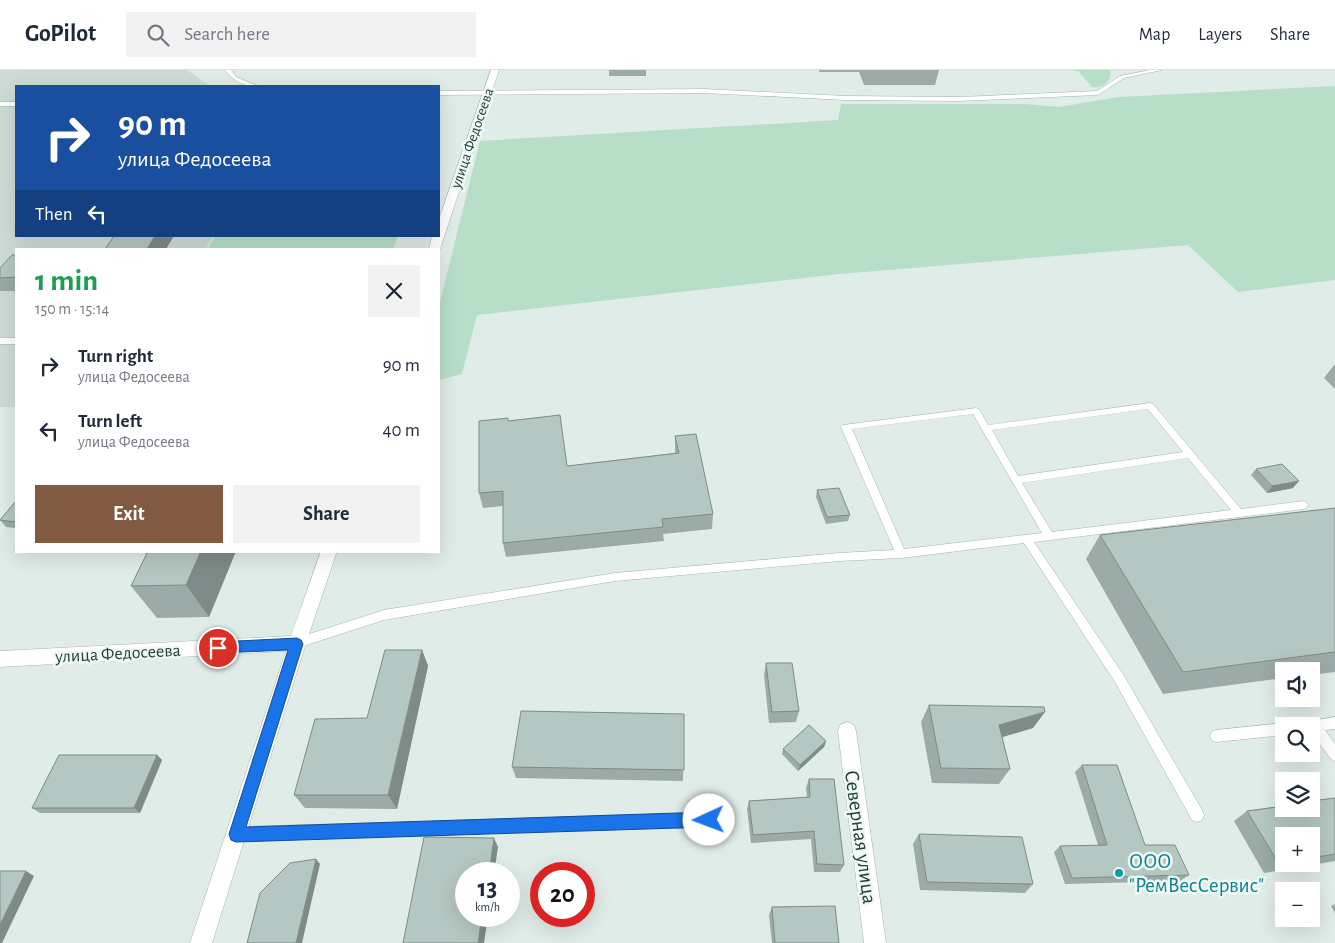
<!DOCTYPE html>
<html lang="en">
<head>
<meta charset="utf-8">
<style>
	:root { --surface:#fff; --page:#f2f2f3; --text:#1f2937; --muted:#747a83; --line:#e0e1e3; --accent:#825941 }
	body { margin:0; font-family:"Alegreya Sans",sans-serif; background:var(--page); color:var(--text); height:100vh; display:flex; flex-direction:column; font-size:19px; white-space:nowrap }
	* { box-sizing:border-box; margin:0 }
	p { font-size:16px; color:var(--muted) }
	.icon { flex:none; width:28px; height:28px; fill:none; stroke:currentColor; stroke-width:2; stroke-linecap:round; stroke-linejoin:round }
	.map { position:relative; flex:1; overflow:hidden }
	.drawer { position:absolute; left:15px; top:178px; width:425px; height:305px; display:flex; flex-direction:column; background:var(--surface); border-radius:0px; box-shadow:0 5px 20px #0002 }
	.drawer>* { flex:none }
	.top-card { position:absolute; left:15px; top:15px; width:425px; height:152px; border-radius:0px; box-shadow:0 5px 20px #0002; background:#1a4fa0; color:#fff; overflow:hidden }
	.buttons { position:absolute; left:1275px; top:592px; display:grid; gap:10px }
	.buttons a { display:grid; place-items:center; width:45px; height:45px; border-radius:0px; background:var(--surface); box-shadow:0 5px 20px #0002; font-size:25px }
	.speed { position:absolute; left:455px; top:792px; display:flex; gap:10px; font-size:25px; font-weight:700; text-align:center }
	.speed>* { display:grid; place-content:center; width:65px; height:65px; border-radius:50%; background:var(--surface); box-shadow:0 5px 20px #0002; line-height:1 }
	.speed small { font-size:12px; font-weight:400 }
	.speed .limit { border:8px solid #d22; background:#fff; color:#111 }
	.pin { position:absolute; display:grid; place-items:center; width:42px; height:42px; color:#fff; margin:-21px; border:2px solid #fff; border-radius:50%; box-shadow:0 1px 5px #0007 }
	.me { position:absolute; width:55px; margin:-28px; rotate:268deg; stroke-linejoin:round; filter:drop-shadow(0 0 4px #0008) }
	.turn { display:flex; align-items:center; gap:18px; height:105px; padding:0 20px; font-size:22px }
	.turn .icon { width:65px; height:65px; stroke-width:2.5 }
	.turn b { display:block; font-size:35px; line-height:42px }
	.then { display:flex; align-items:center; height:48px; padding:0 20px; background:#0003; gap:10px; font-size:19px }
	.round { display:grid; place-items:center; flex:none; width:52px; height:52px; border-radius:0px; background:var(--page) }
	.overview { display:flex; align-items:center; justify-content:space-between; height:85px; padding:0 20px }
	h1 { font-size:30px; font-weight:700; line-height:38px; color:#1e9e55 }
	.action { display:flex; gap:10px; margin-top:auto; padding:10px 20px }
	.action a { flex:1; height:58px; border-radius:0px; background:var(--accent); color:#fff; font-size:20px; font-weight:700; line-height:58px; text-align:center }
	.action a+a { background:var(--page); color:var(--text) }
	ul { padding:0; list-style:none }
	li { display:flex; align-items:center; gap:15px; height:65px; padding:0 20px }
	li div { flex:1 }
	li b { display:block; font-size:19px }
	li em { font-style:normal }
	header { display:flex; align-items:center; gap:30px; box-sizing:border-box; height:70px; padding:0 25px; background:var(--surface); border-bottom:1px solid var(--line) }
	header strong { font-size:24px }
	nav { display:flex; gap:28px; margin-inline-start:auto; font-size:18px }
	.search { width:350px; height:45px; background:var(--page); display:flex; align-items:center; gap:12px; box-sizing:border-box; padding:0 18px; border-radius:0px; color:var(--muted); font-size:19px }
	.map>svg:first-child { display:block }
	.built { fill:#cedcd7 }
	.green { fill:#b7dfc8 }
	.lines { fill:none; stroke-linecap:round; stroke-linejoin:round }
	.service-casing { stroke:#a2b4b0; stroke-width:1 }
	.minor-casing { stroke:#a2b4b0; stroke-width:1 }
	.service { fill:#fff; fill-rule:evenodd }
	.minor { fill:#fff; fill-rule:evenodd }
	.wall { fill:#9caba7; fill-rule:evenodd }
	.shaded-wall { fill:#7f8b88 }
	.building { fill:#b5c7c2; stroke:#7f8b88 }
	.route { fill:#1a73e8; stroke:#114b97 }
	.culture-dot { fill:#0f9aa8; stroke:#f0f8f5; stroke-width:2 }
	.labels { text-anchor:middle; stroke-width:5; stroke-linejoin:round; paint-order:stroke }
	.far-street-label { font-size:15px; fill:#1f3d3a; stroke:#f0f8f5 }
	.street-label { font-size:18px; fill:#1f3d3a; stroke:#f0f8f5 }
	.near-street-label { font-size:21px; fill:#1f3d3a; stroke:#f0f8f5 }
	.near-culture-label { font-size:21px; fill:#0d838f; stroke:#f0f8f5; text-anchor:start }
</style>
</head>
<body>
<header>
<strong>GoPilot</strong>
<div class="search"><svg class="icon" aria-label="search" viewBox="0 0 24 24"><circle cx="10" cy="10" r="6"/><path d="M15 15l6 6"/></svg>Search here</div>
<nav><a>Map</a><a>Layers</a><a>Share</a></nav>
</header>
<div class="map">
<svg width="1335" height="873" viewBox="0 0 1335 873">
	<rect width="100%" height="100%" fill="#e0ece8"/>
	<!-- built -->
	<path class="built" d="M0 0H187L210 16H16V166H213L206 179H16V337H0Z"/>
	<!-- green -->
	<path class="green" d="M1068 0H1110C1113 11 1102 19 1092 17L1078 1Z
		M1335 16V210L1238 222 1188 175 840 204 477 245 462 304 439 310V236L480 71 838 50 841 34H1025L1059 37 1119 27Z
		M215 166H398L393 179H208Z"/>
	<g class="lines">
		<defs>
			<path id="service" d="M225 0H231L236 7 258 16C245 17 233 11 225 0Z
				M1150 0H1162L1124 8 1098 25 959 31 846 30 704 23 439 25V21L704 19 846 26 959 27 1097 21 1120 6Z
				M0 32H16V36H0Z
				M0 268H16V274H0Z
				M1150 333 1153 334 1241 439 1304 431 1309 435 1304 439 1034 472 1123 604 1202 740 1204 745 1202 750 1197 752 1192 750 1115 612 1024 473 901 488 839 491 615 511 384 550 297 578 293 576 291 573 293 570 297 568 384 540 615 503 839 483 894 480 841 357 843 355 976 338 979 339 988 355ZM1148 339 1183 382 1018 406 992 360ZM973 344 1042 463 904 479 852 359ZM1188 388 1231 440 1052 462 1022 413Z
				M1335 647V659L1325 660 1335 674V691L1331 689 1311 662V656H1304L1306 652Z
				M1284 653 1289 656H1284V665L1216 672 1212 670 1210 666 1212 662 1216 660Z
				M709 743 714 745 716 750 714 755 709 757 236 771 231 769 229 764 231 759 236 757Z"/>
			<path id="minor" d="M491 0H499L440 179H429L432 166H439V149Z
				M321 481H337L306 573 212 873H190L286 581 0 597V581L291 566Z
				M847 652 854 655 856 661 886 873H864L838 661 840 655Z"/>
		</defs>
		<!-- service casing -->
		<use href="#service" class="service-casing"/>
		<!-- minor casing -->
		<use href="#minor" class="minor-casing"/>
		<!-- service -->
		<use href="#service" class="service"/>
		<!-- minor -->
		<use href="#minor" class="minor"/>
	</g>
	<!-- wall -->
	<path class="wall" d="M609 0H646V6H609Z
		M819 0H939L935 15H864L859 2H819Z
		M16 185V221H0V198Z
		M1335 294V319L1324 308Z
		M508 348V351L567 396 675 383V366L713 444 712 459 663 464 664 471 506 487 503 473V436L483 438 479 423Z
		M1256 399 1293 418 1267 423 1251 405Z
		M817 420 850 445 848 451 826 454 816 427Z
		M16 431V458L6 457 0 450Z
		M1335 438V602L1311 605V601H1284V608L1163 624 1086 489 1100 465Z
		M148 481H236L209 547 157 548 131 516Z
		M422 580 428 596 397 739 305 738 294 725 367 648Z
		M766 593 799 641 796 652 769 653 764 605Z
		M929 635 1033 658 1002 667 1010 699 999 714 932 713 921 652Z
		M684 644 683 711 516 708 512 697Z
		M826 671 824 677 798 701 782 684 783 679Z
		M157 685 162 690 140 743H40L32 738Z
		M1082 695 1145 775 1189 805 1180 811 1065 814 1054 782 1060 776 1098 775 1075 702Z
		M809 709 844 795 840 802H814L811 769 751 773 747 739 749 731 807 727 806 718Z
		M1335 728V791L1264 803 1234 751 1247 741ZM1284 766H1311V794H1284Z
		M919 764 1033 814 1025 823 920 820 913 774Z
		M1335 834V843L1331 836Z
		M772 837 839 873H772L769 845Z"/>
	<!-- shaded-wall -->
	<path class="shaded-wall" d="M155 166H174L166 179H147Z
		M1299 411 1293 418 1267 423 1272 416Z
		M201 481H236L209 547 186 515Z
		M422 580 428 596 397 739 388 725Z
		M1045 642 1033 658 989 671 999 655Z
		M826 671 824 677 798 701 800 695Z
		M157 685 162 690 140 743 134 738Z
		M494 768 498 777 494 804H489Z
		M316 789 320 794 302 873H296Z
		M26 801 34 806 2 873H0V855Z
		M482 846H488L484 873H478Z"/>
	<!-- building -->
	<path class="building" d="M114 166H155L147 179H105Z
		M12 185H16V207L0 208V198Z
		M560 345 567 396 679 383 675 366 696 364 713 444 662 449 663 457 503 473V421L479 423V351L508 348V351Z
		M1282 394 1299 411 1272 416 1256 399Z
		M839 418 850 445 827 447 817 420Z
		M16 431V452L0 450Z
		M1335 438V582L1183 602 1100 465Z
		M148 481H201L186 515 131 516Z
		M385 580H422L388 725H294L315 649 367 648Z
		M766 593H792L799 641 772 642Z
		M929 635 1044 637 1045 642 999 655 1010 699 941 698Z
		M521 641 684 644V700L512 697Z
		M809 655 826 671 800 695 783 679Z
		M59 685H157L134 738H32Z
		M1082 695H1117L1145 775H1175L1189 805 1072 808 1060 776 1107 775Z
		M809 709H834L844 795 817 794 814 761 753 765 749 731 810 727Z
		M1335 728V784L1311 788V766H1284V793L1279 794 1247 741 1284 736V739H1311V731Z
		M919 764 1022 767 1033 814 927 812Z
		M424 767 494 768 489 804H466V846H482L478 873H403Z
		M316 789 296 873H247L260 823 290 793Z
		M0 801H26L0 855Z
		M835 836 839 873H775L772 837Z"/>
	<!-- route -->
	<path class="route" d="M297 568 301 570 303 574 246 757 709 742 714 744 716 750 714 755 709 757 236 772 231 770 229 764 288 580 218 583 213 581 211 578 213 574 218 572Z"/>
	<!-- markers -->
	<circle class="culture-dot" cx="1119" cy="803" r="5"/>
	<g class="labels">
		<!-- far-street labels -->
		<g class="far-street-label">
			<text transform="translate(472 68) rotate(-71)" y="5">улица Федосеева</text>
		</g>
		<!-- street labels -->
		<g class="street-label">
			<text transform="translate(118 583) rotate(-3)" y="6">улица Федосеева</text>
		</g>
		<!-- near-street labels -->
		<g class="near-street-label">
			<text transform="translate(861 767) rotate(82)" y="7">Северная улица</text>
		</g>
		<!-- near-culture labels -->
		<g class="near-culture-label">
			<text x="1129" y="798">ООО<tspan x="1129" dy="24">"РемВесСервис"</tspan></text>
		</g>
	</g>
</svg>
<div class="buttons">
<a><svg class="icon" aria-label="sound" viewBox="0 0 24 24"><path d="M4 9h4l5-4v14l-5-4H4zM17 9q2 3 0 6"/></svg></a>
<a><svg class="icon" aria-label="search" viewBox="0 0 24 24"><circle cx="10" cy="10" r="6"/><path d="M15 15l6 6"/></svg></a>
<a><svg class="icon" aria-label="layers" viewBox="0 0 24 24"><path d="M12 4l9 5-9 5-9-5zM3 14l9 5 9-5"/></svg></a>
<a>+</a>
<a>−</a>
</div>
<div class="speed"><div>13<small>km/h</small></div><div class="limit">20</div></div>
<div class="pin" style="left:218px;top:578px;background:#d93025"><svg class="icon" aria-label="arrive" viewBox="0 0 24 24"><path d="M6 21V4h12l-3 4 3 4H6"/></svg></div>
<svg class="me" style="left:709px;top:750px" viewBox="-20 -20 40 40"><circle r="19" fill="#fff"/><path d="M0-13L10 11 0 6-10 11z" fill="#1a73e8"/></svg>
<div class="top-card">
<div class="turn"><svg class="icon" aria-label="right" viewBox="0 0 24 24"><path d="M7 20v-9h11M14 6l5 5-5 5"/></svg><div><b>90 m</b>улица Федосеева</div></div>
<div class="then">Then<svg class="icon" aria-label="left" viewBox="0 0 24 24"><path d="M17 20v-9H6M10 6l-5 5 5 5"/></svg></div>
</div>
<section class="drawer">
<div class="overview"><div><h1>1 min</h1><p>150 m · 15:14</p></div><a class="round"><svg class="icon" aria-label="close" viewBox="0 0 24 24"><path d="M6 6l12 12M18 6L6 18"/></svg></a></div>
<ul>
<li><svg class="icon" aria-label="right" viewBox="0 0 24 24"><path d="M7 20v-9h11M14 6l5 5-5 5"/></svg><div><b>Turn right</b><p>улица Федосеева</p></div><em>90 m</em></li>
<li><svg class="icon" aria-label="left" viewBox="0 0 24 24"><path d="M17 20v-9H6M10 6l-5 5 5 5"/></svg><div><b>Turn left</b><p>улица Федосеева</p></div><em>40 m</em></li>
</ul>
<div class="action"><a>Exit</a><a>Share</a></div>
</section>
</div>
</body>
</html>
